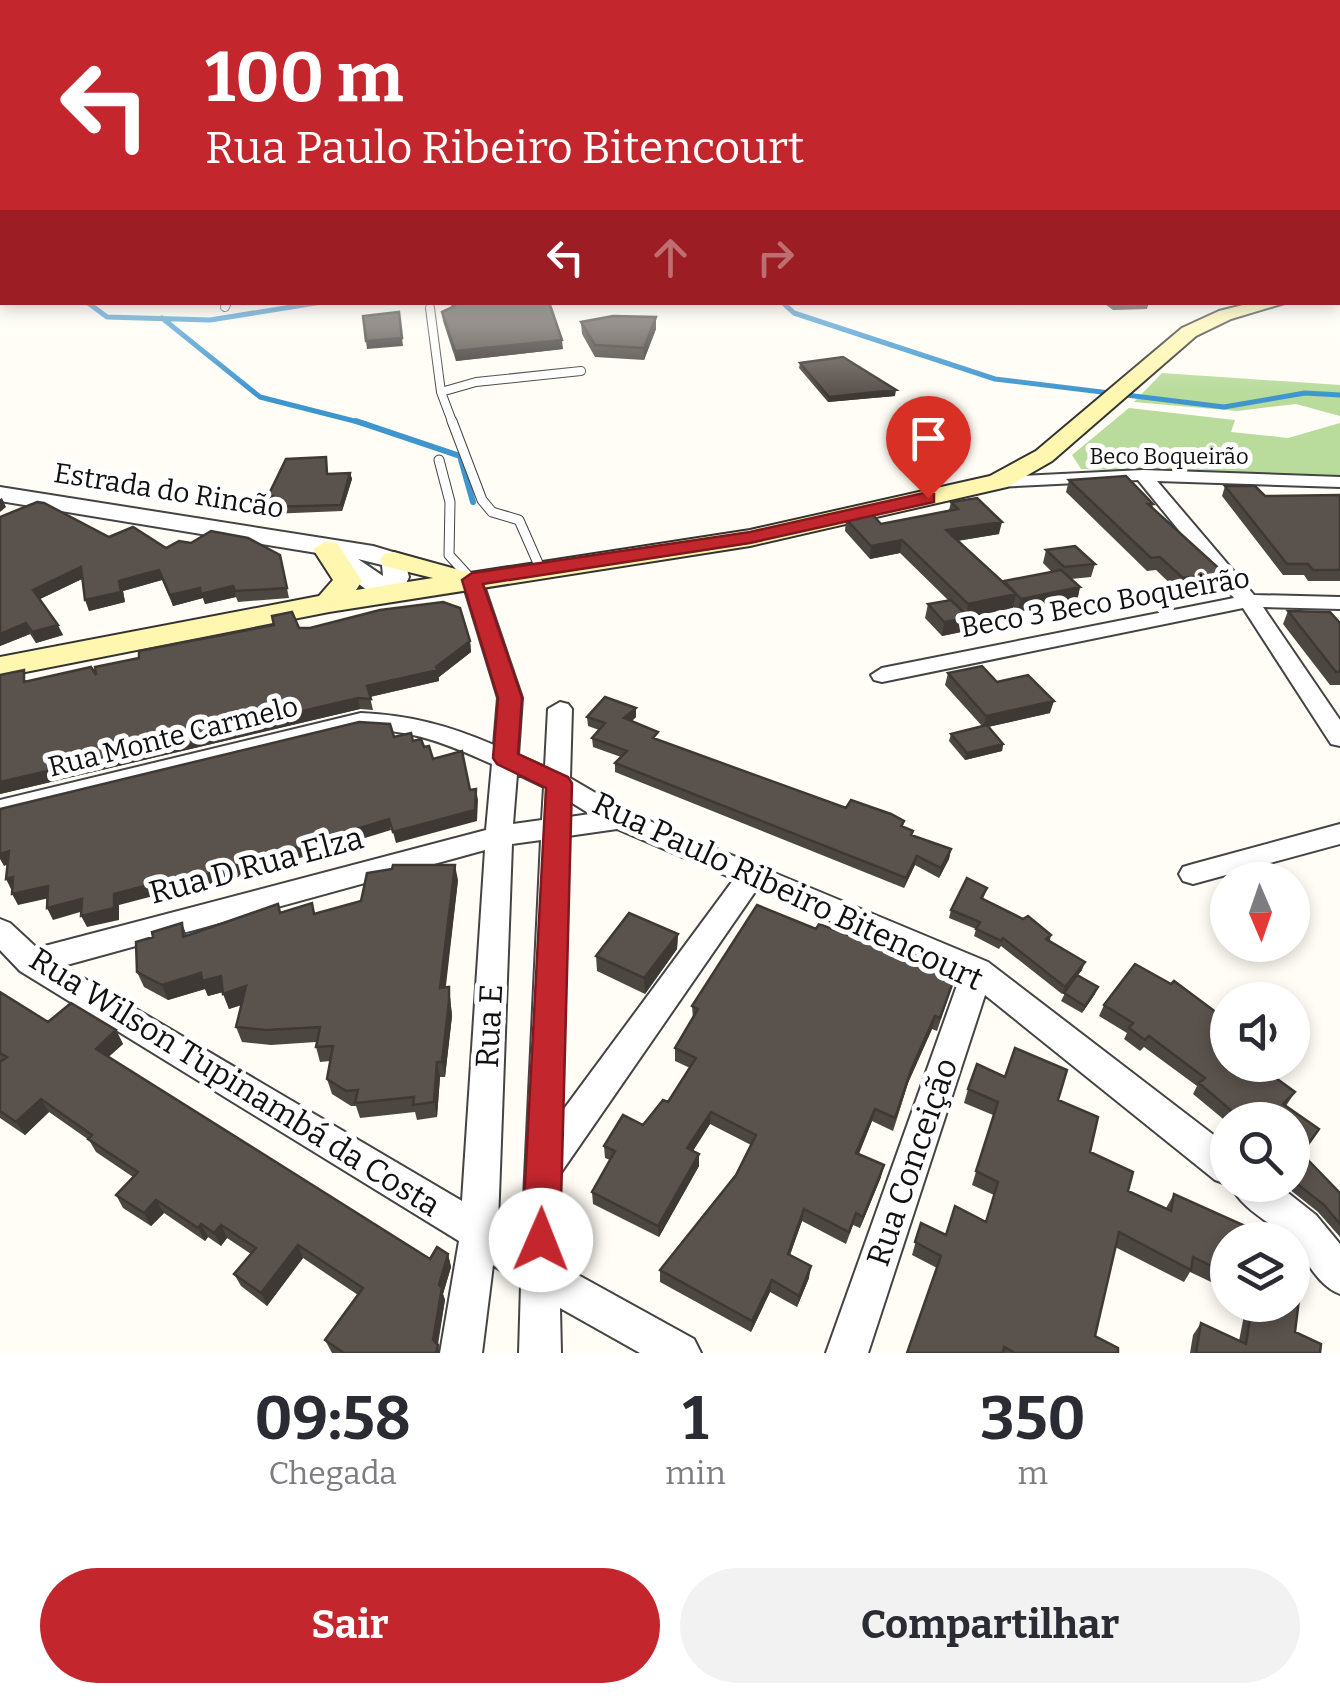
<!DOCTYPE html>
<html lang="pt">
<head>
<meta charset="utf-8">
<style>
	:root { --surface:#fff; --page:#f2f2f3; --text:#2b2b33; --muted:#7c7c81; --accent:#c4262e }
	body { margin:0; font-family:Bitter,serif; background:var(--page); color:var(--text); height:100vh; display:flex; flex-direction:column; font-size:38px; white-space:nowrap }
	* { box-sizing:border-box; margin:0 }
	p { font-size:32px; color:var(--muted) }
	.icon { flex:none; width:55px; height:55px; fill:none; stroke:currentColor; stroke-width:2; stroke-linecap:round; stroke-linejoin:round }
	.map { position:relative; height:1353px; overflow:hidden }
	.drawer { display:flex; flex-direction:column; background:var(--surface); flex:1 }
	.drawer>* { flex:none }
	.hud { position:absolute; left:0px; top:0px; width:1340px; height:305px; box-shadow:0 5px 15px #0003; background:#c4262e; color:#fff; overflow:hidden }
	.needle { width:65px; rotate:178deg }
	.controls { position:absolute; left:1210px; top:862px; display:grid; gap:20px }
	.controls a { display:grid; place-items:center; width:100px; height:100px; border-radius:50%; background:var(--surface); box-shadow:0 5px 15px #0003; font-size:50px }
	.pin { position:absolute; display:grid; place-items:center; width:85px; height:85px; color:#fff; margin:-102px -42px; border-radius:50% 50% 50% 0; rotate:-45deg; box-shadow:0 0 10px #0007 }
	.pin .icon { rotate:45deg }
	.me { position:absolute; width:110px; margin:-55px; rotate:1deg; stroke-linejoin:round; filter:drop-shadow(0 0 8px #0008) }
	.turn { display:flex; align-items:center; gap:35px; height:210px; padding:0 40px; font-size:45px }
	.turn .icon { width:130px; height:130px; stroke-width:2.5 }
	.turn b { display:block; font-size:70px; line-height:85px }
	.lanes { display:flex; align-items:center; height:95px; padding:0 40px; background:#0003; justify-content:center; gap:50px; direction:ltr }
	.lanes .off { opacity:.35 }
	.eta { display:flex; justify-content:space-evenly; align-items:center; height:170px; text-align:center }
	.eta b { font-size:60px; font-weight:700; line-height:70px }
	.action { display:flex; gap:20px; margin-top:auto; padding:20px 40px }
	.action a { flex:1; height:115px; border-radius:60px; background:var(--accent); color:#fff; font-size:40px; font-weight:700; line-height:115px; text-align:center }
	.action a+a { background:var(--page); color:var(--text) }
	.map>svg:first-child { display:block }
	.forest { fill:#b9dc9c }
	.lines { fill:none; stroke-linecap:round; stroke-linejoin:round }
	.stream-far2 { stroke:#3f96cf; stroke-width:4 }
	.stream-far1 { stroke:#3f96cf; stroke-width:5 }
	.stream { stroke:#3f96cf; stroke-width:6 }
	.service-far1-casing { stroke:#444; stroke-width:10 }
	.service-casing { stroke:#444; stroke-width:11 }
	.minor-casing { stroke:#444; stroke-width:4 }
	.tertiary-casing { stroke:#444; stroke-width:4 }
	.secondary-casing { stroke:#333; stroke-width:4 }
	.service-far1 { stroke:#fff; stroke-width:8 }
	.service { stroke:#fff; stroke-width:9 }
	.minor { fill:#fff; fill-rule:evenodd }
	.tertiary { fill:#fff; fill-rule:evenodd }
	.secondary { fill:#fff6b0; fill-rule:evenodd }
	.wall { fill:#4d4742 }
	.shaded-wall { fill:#3f3936 }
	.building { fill:#5a524d; stroke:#3f3936; stroke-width:2.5 }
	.route { fill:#c4262e; stroke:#7f191e; stroke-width:2.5 }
	.labels { text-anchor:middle; stroke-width:10; stroke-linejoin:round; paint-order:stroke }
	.far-street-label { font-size:22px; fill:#111; stroke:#fff }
	.street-label { font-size:28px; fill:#111; stroke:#fff }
	.near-street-label { font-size:32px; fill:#111; stroke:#fff }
</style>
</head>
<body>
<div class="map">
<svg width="1340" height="1353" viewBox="0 0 1340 1353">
	<rect width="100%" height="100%" fill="#fffdf5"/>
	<!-- forest -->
	<path class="forest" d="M1162 373 1340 385V416L1296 404 1237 411 1134 402Z
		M1129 408 1235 420 1231 432 1288 438 1340 423V476L1081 469 1072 455Z"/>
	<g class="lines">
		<!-- stream-far2 -->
		<path class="stream-far2" d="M0 216 2 226"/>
		<!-- stream-far1 -->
		<path class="stream-far1" d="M87 302 107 317 210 320 322 302
			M782 302 794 313 995 379 1224 407 1305 393 1340 395
			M162 318 260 397 366 424"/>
		<!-- stream -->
		<path class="stream" d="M356 421 460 456 473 502"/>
		<defs>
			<path id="service-far1" d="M225 307 227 302
				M430 308 441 392
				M453 424 441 392 476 382 581 371"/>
			<path id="service" d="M452 421 482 500 492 512 519 520 541 570
				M439 460 450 502 449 555 471 579"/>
			<path id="minor" d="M1143 470 1340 477V487L1157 481 1254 595 1340 597V609L1263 607 1340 720V746L1331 744 1243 608 882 682 874 680 871 675 882 668 1234 598 1138 480 998 487 989 482 998 477Z
				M472 574 482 580 522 698 518 755 545 767 548 709 560 702 568 704 572 709 570 778 628 812 988 962 1228 1146 1229 1185 1215 1180 985 995 868 1353H826L960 977 757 889 560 1174V1265L694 1339 701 1353H640L560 1308 561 1353H519L521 1285 493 1265 482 1353H440L459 1241 20 971 0 950V919L10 923 37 948 486 830 492 764C445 743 413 730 361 729L0 818V800L361 713C410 715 450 726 494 745L498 698 462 580ZM517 774 544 787 542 820 513 824ZM569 801 590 814 569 817ZM617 829 734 879 561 1113 568 836ZM541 840 522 1240 498 1223 512 844ZM485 850 462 1201 63 966Z
				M1340 824V844L1193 884 1183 881 1179 874 1183 867 1193 864Z
				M1231 1185H1278L1316 1215 1340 1244V1294C1317 1285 1308 1261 1292 1243 1277 1224 1242 1212 1231 1185Z"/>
			<path id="tertiary" d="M0 487 373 546 403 555 409 577 399 599H379L317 553 0 501ZM358 559 382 565 383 576Z"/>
			<path id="secondary" d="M1255 302H1288L1231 319 1196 336 1052 461 1007 487 750 546 329 612 0 677V657L319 596 333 580 313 549 327 541 337 543 362 581 356 590 433 578 384 566 380 560 384 554 394 552 470 573 750 530 990 476 1036 451 1182 328 1219 311Z"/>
		</defs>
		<!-- service-far1 casing -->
		<use href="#service-far1" class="service-far1-casing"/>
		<!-- service casing -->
		<use href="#service" class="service-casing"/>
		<!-- minor casing -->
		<use href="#minor" class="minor-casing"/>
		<!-- tertiary casing -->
		<use href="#tertiary" class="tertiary-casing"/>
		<!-- secondary casing -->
		<use href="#secondary" class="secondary-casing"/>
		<!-- service-far1 -->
		<use href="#service-far1" class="service-far1"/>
		<!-- service -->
		<use href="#service" class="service"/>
		<!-- minor -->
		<use href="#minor" class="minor"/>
		<!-- tertiary -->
		<use href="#tertiary" class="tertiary"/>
		<!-- secondary -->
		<use href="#secondary" class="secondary"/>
	</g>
	<!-- wall -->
	<path class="wall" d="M450 302H549L563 349 456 361 443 321 442 312 452 308Z
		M1102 302H1149L1147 309 1113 310Z
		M581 322 656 329 644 360 595 357 582 334Z
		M800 363 895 396 828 402 799 368Z
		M326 457 328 474 350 473 352 479 342 511 270 514 268 496Z
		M1069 480 1153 504 1152 508 1224 573 1220 586 1178 591 1156 570 1147 571 1066 492Z
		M1225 486 1265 496 1340 495V581H1308L1304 575H1283L1222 496Z
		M951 502 999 534 957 541 1003 583 1004 581 1052 572 1043 563 1046 550 1095 564 1091 577 1071 579 1080 587 1077 601 1017 612 1013 607 968 617 966 631 942 636 925 618 928 604 948 600 900 553 870 559 845 531 846 519 881 524 949 510Z
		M0 517 166 548 280 555 289 598 238 602 236 597 205 604 203 598 173 606 162 580 123 591 125 602 89 611 82 579 40 599 63 635 36 643 30 634 0 646Z
		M1288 611 1340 623V685H1330L1283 624Z
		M299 628 470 641 471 652 439 677V681L370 697 373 710 360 709 0 794V675L29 681 96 675Z
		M948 673 997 682 1050 713 988 727 1003 744 1002 751 965 760 949 741 951 734 982 726 945 685Z
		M587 717H636L632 721 658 740 846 808 904 821 903 827 912 835 951 849 949 859 939 878 915 865 904 888 615 772V763L621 757 593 747 592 738 599 730 588 726Z
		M458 880 445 988 449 987 452 1016 445 1077H440L437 1117 417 1120 415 1112 360 1118 356 1106H351L332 1094 327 1079 330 1061 320 1062 316 1047V1042L271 1045 242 1042 236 1027 242 1005 229 1009 223 992 208 996 205 989 168 1000 144 987 137 972 153 937 182 923 187 936 278 904 281 913 312 903 315 914Z
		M987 888 983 899 1051 935 1050 940 1082 970 1078 975 1095 994 1082 1013 1061 1001 1068 987 1062 994 1001 946 999 949 974 936 976 929 949 918 951 910Z
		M816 929 935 962 957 971 937 1031 932 1029 908 1083 893 1131 872 1121 859 1154 881 1177 860 1228 853 1225 846 1244 802 1221 790 1255 809 1278 797 1307 770 1292 751 1332 660 1282V1270L736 1175 751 1145 710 1124 693 1151 699 1154V1166L659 1237 593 1204 592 1192 610 1160 605 1158 604 1146 643 1125 668 1102 690 1068 675 1061V1048L693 1019 692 1006Z
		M678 934 677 949 645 994 597 971 596 956Z
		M0 992 48 1022 116 1030 123 1044 108 1057 430 1259 448 1254 451 1267 443 1294 445 1300 438 1345 440 1353H332L325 1340 358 1295 303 1258 267 1306 241 1286 234 1274 251 1254 227 1238 221 1246 208 1237 205 1241 164 1213 151 1226 123 1208 116 1195 133 1177 96 1152 89 1140 49 1112 25 1135 0 1118Z
		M1104 1005 1217 1013 1215 1018 1228 1065 1295 1092 1286 1106 1319 1129 1295 1163 1292 1161V1120H1228V1123L1193 1094 1197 1086 1144 1047 1140 1051 1124 1039 1127 1033 1099 1016Z
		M968 1089 1058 1100 1090 1152 1128 1191 1166 1208 1174 1194 1228 1240V1290L1190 1272 1184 1282 1115 1247 1095 1336 1118 1353H907L937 1268 912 1255 921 1223 946 1235 986 1222 994 1195 972 1185 993 1115 964 1103Z
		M1292 1174 1340 1193V1237L1318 1212 1284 1185H1292Z
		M1246 1305H1292L1295 1332 1320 1353H1190L1193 1335 1201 1323 1239 1341Z"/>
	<!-- shaded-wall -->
	<path class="shaded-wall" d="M399 312 403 346 367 349 366 341Z
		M656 317V329L644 360V348Z
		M562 340 563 349 456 361 455 351Z
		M896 390 895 396 828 402 829 397Z
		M350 473 352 479 342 511 341 505Z
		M2 498 6 507 0 512V499Z
		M1002 522 999 534 944 543 946 530Z
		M902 540 900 553 870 559 871 546Z
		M81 567 84 578 38 600 33 590Z
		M159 570 162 580 123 591 125 602 89 611 85 600 119 581Z
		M1224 573 1220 586 1178 591 1183 578Z
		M233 586 236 597 205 604 203 598 173 606 170 595 200 588Z
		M1080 587 1077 601 1017 612 1021 599Z
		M1016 594 1013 608 966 618 968 604Z
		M969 618 966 631 942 636 944 622Z
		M26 623 30 634 0 646V634Z
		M58 625 63 635 36 643 32 632Z
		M470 641 471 652 439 677V681L369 697 367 686 436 667Z
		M358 698 360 709 0 794V782Z
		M1054 701 1050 713 983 728 986 716Z
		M636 708V717L625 727 624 718Z
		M1003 744 1002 751 965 760 967 753Z
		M476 789 478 800 477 821 396 843 393 832Z
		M389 819 391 830 199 889 198 886 184 888 119 905V920L87 927 81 916 114 894Z
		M951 849 949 859 939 878 941 868Z
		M9 851 15 862 4 866 0 859V854Z
		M917 856 915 865 904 888 906 878Z
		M455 865 458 880 444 1003 440 988Z
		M13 877 12 891 6 879Z
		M48 886 54 897 18 905 12 894Z
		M82 899 87 910 53 920 47 908Z
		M678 934 677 949 645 994 644 978Z
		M1085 962 1082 970 1062 994 1065 987Z
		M201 973 221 976 227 991 208 996 205 989 168 1000 162 985Z
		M246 986 252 1001 229 1009 223 994Z
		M449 987 452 1016 445 1077 442 1062Z
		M1098 987 1095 994 1082 1013 1085 1006Z
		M935 1016 932 1029 908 1083 893 1131 911 1070Z
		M116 1030 123 1044 103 1062 96 1049Z
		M437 1062 440 1077 437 1117 434 1102Z
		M41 1099 49 1112 25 1135 16 1122Z
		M875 1109 872 1121 854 1165 856 1153Z
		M711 1112 710 1124 687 1160V1148Z
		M699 1154V1166L659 1237 658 1226Z
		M884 1165 881 1177 860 1228 863 1217Z
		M156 1200 164 1213 151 1226 144 1213Z
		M804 1209 802 1221 786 1266 788 1254Z
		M201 1224 208 1237 205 1241 198 1228Z
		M221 1225 227 1238 221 1246 214 1233Z
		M298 1245 303 1258 267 1306 261 1293Z
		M448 1254 451 1267 443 1294 445 1300 437 1345 440 1353H436L433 1340 439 1285Z
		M811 1266 809 1278 797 1307 799 1296Z
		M772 1280 770 1292 751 1332 752 1321Z"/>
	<!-- building -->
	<path class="building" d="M1338 240H1340V264L1338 263Z
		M453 302H549L562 340 455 351 442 312 455 306Z
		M399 312 402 338 366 341 363 316Z
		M613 316 656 317 644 348 595 345 581 322Z
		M843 357 896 390 829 397 800 363Z
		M326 457 327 474 350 473 341 505 268 507 273 496H268L286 459Z
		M1126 476 1153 504H1148L1224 573 1183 578 1160 557 1151 558 1069 480Z
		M1225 486H1255L1265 496 1340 495V570H1313L1308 564H1287Z
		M977 498 1002 522 946 530 1016 594 968 604 902 540 871 546 846 519 872 514 881 524 958 509 951 502Z
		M37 502 44 503 109 537 133 527 166 548 179 541 191 543 211 531 248 538 280 555 287 588 235 591 233 586 201 594 200 588 170 595 159 570 119 581 121 592 85 600 81 567 33 590 58 625 32 632 26 623 0 634V517Z
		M1075 546 1095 564 1064 567 1046 550Z
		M1061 570 1080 587 1021 599 1004 581Z
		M951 600 969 618 944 622 928 604Z
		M443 602 460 608 470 641 436 667 438 670 367 686 371 699 358 698 0 782V675L24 670V682L91 667 96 675 95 667 139 658V651L274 625 272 616 292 612 299 628H310L380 610Z
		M1288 611 1330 612 1340 623V672H1336Z
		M982 666 997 682 1028 675 1054 701 986 716 948 673Z
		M605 697 636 708 624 718 658 732 653 738 846 808 851 800 891 814 904 821 901 826 913 831 911 835 951 849 941 868 917 856 906 878 615 763 627 751 592 738 605 723 587 717Z
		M359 722 390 724 394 737 411 733 413 741 421 739 424 747 429 746 433 759 462 751 470 790 476 789 475 810 393 832 389 819 195 878 194 874 179 877 114 894V908L81 916 82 899 47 908 48 886 12 894 13 877 6 879 9 851 0 854V809Z
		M987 725 1003 744 967 753 951 734Z
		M393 865H455L440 988 449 987V1001L442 1062H437L434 1102 413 1105 414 1097 355 1103 358 1090 346 1091 327 1079 333 1046 316 1047 320 1027 266 1030 236 1027 246 986 223 994 221 976 202 981 201 973 162 985 137 972 136 942 153 937 152 932 182 923 183 937 278 904 280 913 312 903 314 914 361 901 367 873 392 869Z
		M967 878 987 888 981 898 1023 919 1028 916 1051 935 1046 939 1085 962 1065 987 1003 938 1001 941 976 929 980 922 951 910Z
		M757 905 816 929 819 924 872 944 878 934 936 957 934 962 957 971 940 1018 935 1016 911 1070 895 1118 875 1109 856 1153 884 1165 863 1217 856 1213 849 1232 804 1209 788 1254 811 1266 799 1296 772 1280 752 1321 660 1270 736 1175 756 1135 711 1112 687 1148 699 1154 658 1226 592 1192 615 1151 604 1146 623 1115 643 1125 663 1100 668 1102 696 1058 675 1048 698 1009 692 1006Z
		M629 913 678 934 644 978 596 956Z
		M1135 964 1171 984 1174 981 1217 1013 1214 1017 1228 1026V1040L1225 1042 1228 1044V1065H1258L1295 1092 1283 1104 1319 1129 1302 1153 1292 1146V1120H1242L1199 1083 1205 1078 1149 1036 1145 1040 1129 1028 1133 1023 1104 1005Z
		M1077 975 1098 987 1085 1006 1064 993Z
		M0 992 48 1022 71 1003 116 1030 96 1049 430 1259 437 1247 448 1254 439 1285 442 1288 433 1340 438 1345 436 1353H344L325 1340 363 1288 298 1245 261 1293 234 1274 256 1248 221 1225 214 1233 201 1224 198 1228 156 1200 144 1213 116 1195 138 1172 88 1139 92 1135 41 1099 16 1122 0 1111V1062L7 1057 0 1053Z
		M1015 1048 1067 1070 1058 1100 1098 1117 1090 1152 1133 1172 1128 1191 1171 1211 1174 1194 1263 1234 1262 1240H1228V1274L1193 1257 1191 1270 1119 1232 1095 1336 1118 1348V1353H1015L1004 1347 1003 1353H907L941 1256 915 1242 921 1223 946 1235 955 1206 986 1222 998 1182 976 1171 998 1102 968 1089 977 1064 1005 1077Z
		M1309 1161 1340 1193V1224L1324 1205 1292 1180V1174Z
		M1292 1262 1303 1267 1295 1332 1321 1344 1320 1353H1196L1201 1323 1246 1344 1252 1305H1292Z"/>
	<!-- sky -->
	<linearGradient id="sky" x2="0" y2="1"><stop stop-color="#95c6ee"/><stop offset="0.52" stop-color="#fffefa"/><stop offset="1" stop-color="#fffefa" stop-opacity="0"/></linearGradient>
	<rect width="1340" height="394" fill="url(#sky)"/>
	<!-- route -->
	<path class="route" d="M928 492 934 494V502L750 543 483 584 522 698 518 754 568 777 572 783 560 1240 555 1254 541 1259 528 1254 522 1240 546 788 497 764 493 758 498 698 462 580 472 573 750 532Z"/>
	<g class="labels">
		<!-- far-street labels -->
		<g class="far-street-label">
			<text x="1169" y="464">Beco Boqueirão</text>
		</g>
		<!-- street labels -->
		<g class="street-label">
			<text transform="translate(169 490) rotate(9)" y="10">Estrada do Rincão</text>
			<text transform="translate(1105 602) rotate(-10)" y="10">Beco 3 Beco Boqueirão</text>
			<text transform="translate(173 736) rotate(-14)" y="10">Rua Monte Carmelo</text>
		</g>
		<!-- near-street labels -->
		<g class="near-street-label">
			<text transform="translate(256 865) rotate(-15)" y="11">Rua D Rua Elza</text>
			<text transform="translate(788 891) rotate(25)" y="11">Rua Paulo Ribeiro Bitencourt</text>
			<text transform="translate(489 1026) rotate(-87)" y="11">Rua E</text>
			<text transform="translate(235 1082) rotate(32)" y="11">Rua Wilson Tupinambá da Costa</text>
			<text transform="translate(912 1162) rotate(-71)" y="11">Rua Conceição</text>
		</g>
	</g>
</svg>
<div class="controls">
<a><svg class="needle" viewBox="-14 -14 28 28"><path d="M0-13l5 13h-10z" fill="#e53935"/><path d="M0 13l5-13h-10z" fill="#7c7c81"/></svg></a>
<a><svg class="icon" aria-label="sound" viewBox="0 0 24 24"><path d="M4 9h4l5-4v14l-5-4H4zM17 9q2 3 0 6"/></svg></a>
<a><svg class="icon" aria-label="search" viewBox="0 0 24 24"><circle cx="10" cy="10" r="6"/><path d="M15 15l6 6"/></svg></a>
<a><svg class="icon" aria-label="layers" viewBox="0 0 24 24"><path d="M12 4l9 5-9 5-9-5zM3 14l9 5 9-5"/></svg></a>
</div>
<div class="pin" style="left:928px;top:498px;background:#d93025"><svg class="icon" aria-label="arrive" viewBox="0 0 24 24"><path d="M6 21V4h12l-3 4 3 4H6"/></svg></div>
<svg class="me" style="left:541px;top:1240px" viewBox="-20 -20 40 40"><circle r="19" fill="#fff"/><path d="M0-13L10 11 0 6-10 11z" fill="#c4262e"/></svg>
<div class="hud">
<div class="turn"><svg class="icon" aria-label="left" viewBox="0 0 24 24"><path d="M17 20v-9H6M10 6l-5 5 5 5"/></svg><div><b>100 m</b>Rua Paulo Ribeiro Bitencourt</div></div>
<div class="lanes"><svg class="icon" aria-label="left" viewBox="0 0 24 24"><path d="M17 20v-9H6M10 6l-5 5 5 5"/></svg><svg class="icon off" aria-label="ahead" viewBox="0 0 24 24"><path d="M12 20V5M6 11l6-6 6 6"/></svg><svg class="icon off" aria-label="right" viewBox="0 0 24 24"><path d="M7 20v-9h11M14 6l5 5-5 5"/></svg></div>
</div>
</div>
<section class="drawer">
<div class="eta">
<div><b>09:58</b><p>Chegada</p></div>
<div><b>1</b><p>min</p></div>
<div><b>350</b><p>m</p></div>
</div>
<div class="action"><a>Sair</a><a>Compartilhar</a></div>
</section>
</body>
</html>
